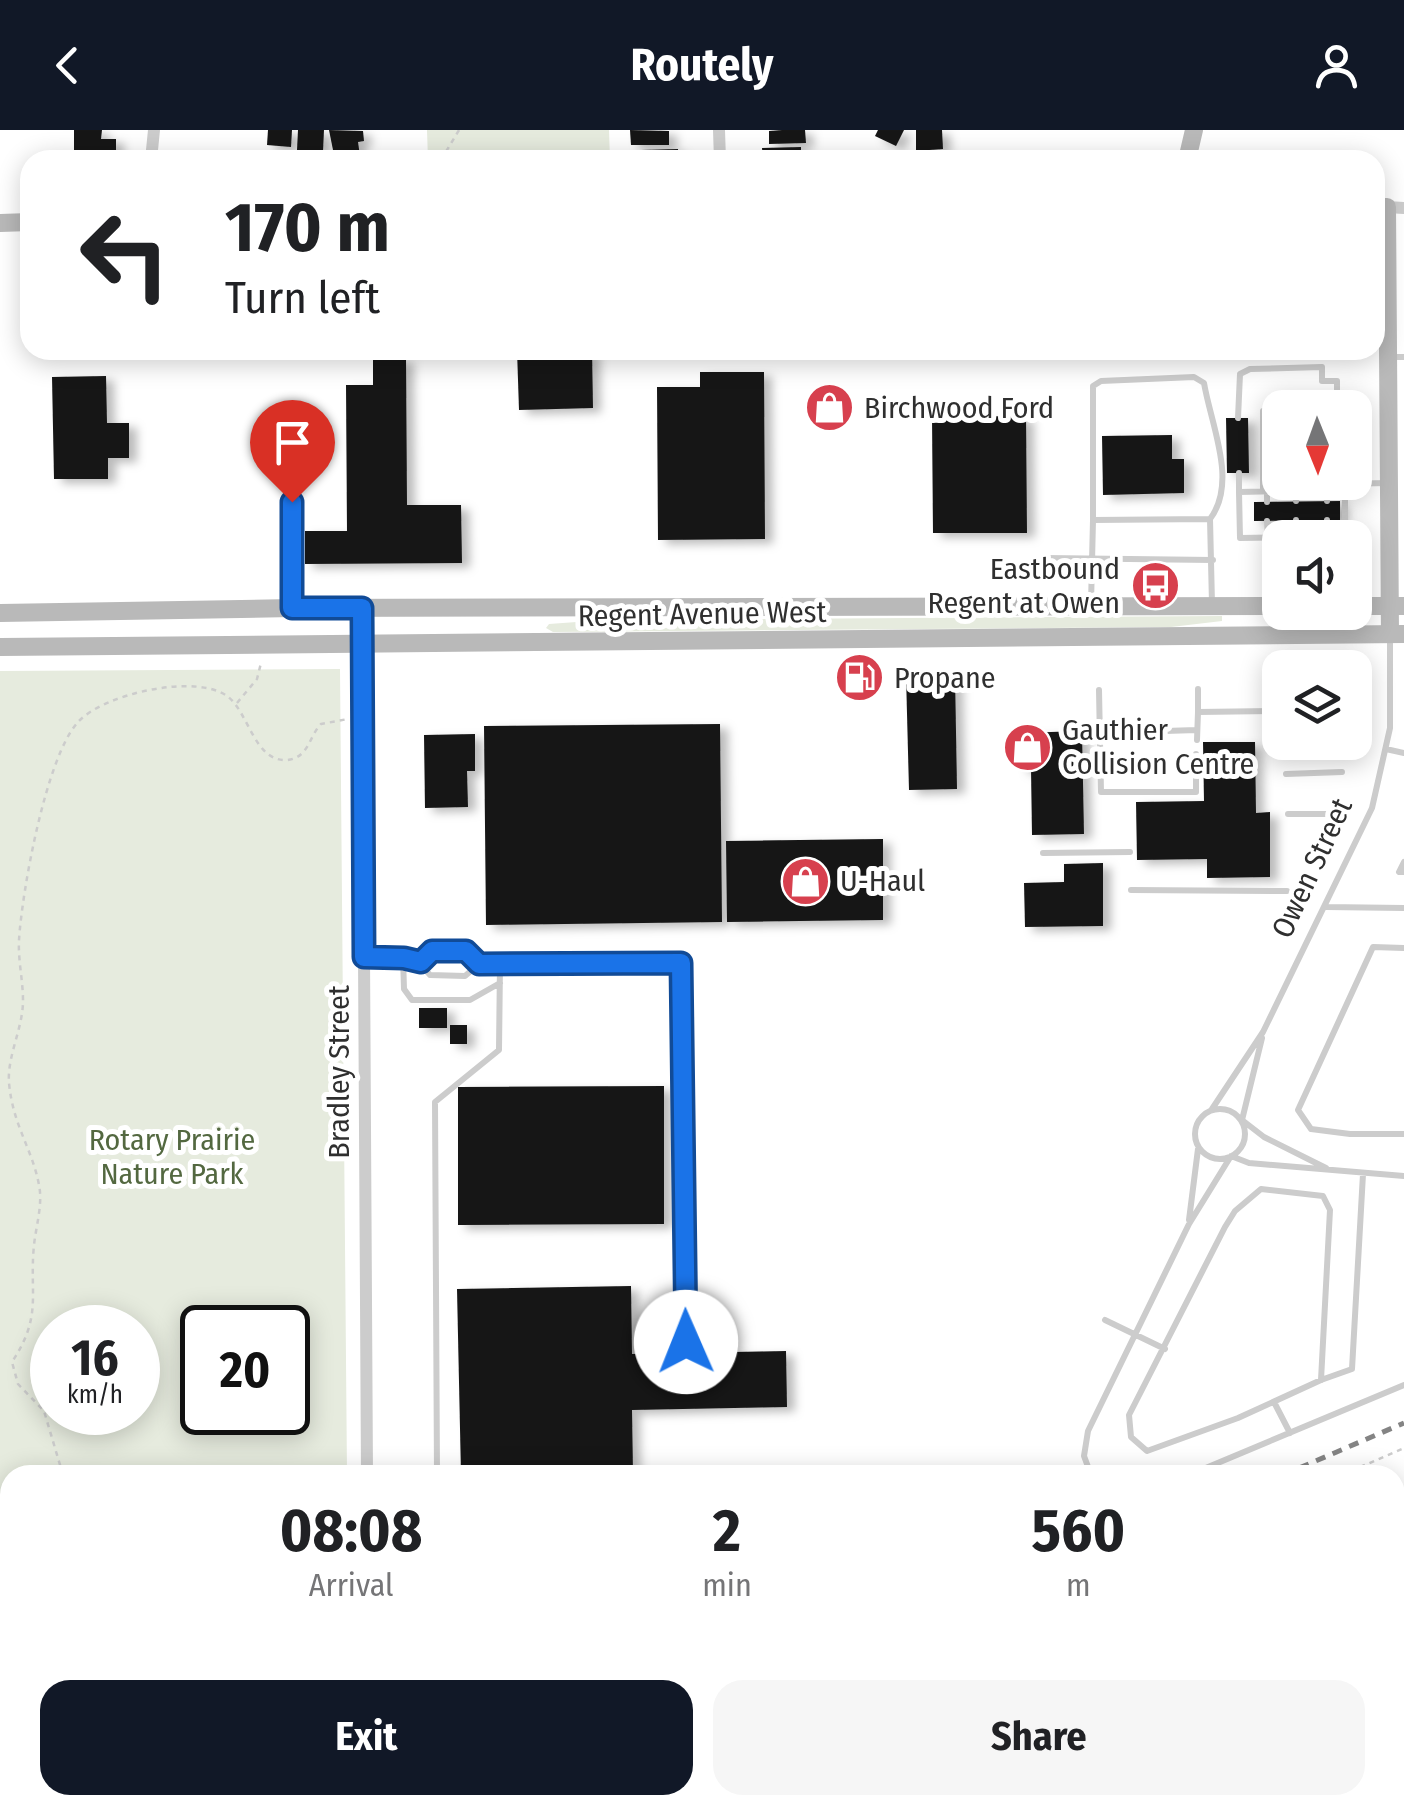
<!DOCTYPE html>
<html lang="en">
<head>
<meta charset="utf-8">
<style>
	:root { --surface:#fff; --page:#f6f6f6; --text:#202124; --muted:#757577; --accent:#111827 }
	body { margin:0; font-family:"Fira Sans Condensed",sans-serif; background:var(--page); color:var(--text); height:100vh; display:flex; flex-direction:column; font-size:38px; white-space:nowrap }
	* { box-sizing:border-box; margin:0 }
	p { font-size:32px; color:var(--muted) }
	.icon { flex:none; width:55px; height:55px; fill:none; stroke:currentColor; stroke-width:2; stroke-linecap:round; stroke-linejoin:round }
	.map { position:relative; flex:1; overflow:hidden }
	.panel { position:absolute; left:0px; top:1335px; width:1405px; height:350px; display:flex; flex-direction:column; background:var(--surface); border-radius:30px 30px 0 0; box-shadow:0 5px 25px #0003 }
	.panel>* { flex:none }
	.hud { position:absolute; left:20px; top:20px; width:1365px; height:210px; border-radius:30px; box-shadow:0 5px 25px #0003; background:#fff; color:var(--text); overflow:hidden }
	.needle { width:65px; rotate:179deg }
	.fabs { position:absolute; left:1262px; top:260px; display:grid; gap:20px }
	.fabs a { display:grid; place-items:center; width:110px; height:110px; border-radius:20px; background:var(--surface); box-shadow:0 5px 25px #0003; font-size:50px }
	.speed { position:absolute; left:30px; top:1175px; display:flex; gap:20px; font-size:50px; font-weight:700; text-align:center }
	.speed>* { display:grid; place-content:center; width:130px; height:130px; border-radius:50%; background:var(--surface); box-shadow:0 5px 25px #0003; line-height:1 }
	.speed small { font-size:25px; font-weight:400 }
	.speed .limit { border:5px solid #111; border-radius:15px; background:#fff; color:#111 }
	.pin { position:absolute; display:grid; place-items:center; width:85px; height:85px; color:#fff; margin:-102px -42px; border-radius:50% 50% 50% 0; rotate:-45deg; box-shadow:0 0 10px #0007 }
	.pin .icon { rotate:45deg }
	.me { position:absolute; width:110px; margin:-55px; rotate:359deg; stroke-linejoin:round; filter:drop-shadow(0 0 8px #0008) }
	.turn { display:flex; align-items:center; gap:35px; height:210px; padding:0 40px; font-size:45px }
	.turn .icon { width:130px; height:130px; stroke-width:2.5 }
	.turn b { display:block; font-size:70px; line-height:85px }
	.eta { display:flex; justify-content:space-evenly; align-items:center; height:170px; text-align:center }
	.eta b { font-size:60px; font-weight:700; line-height:70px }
	.primary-button { display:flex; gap:20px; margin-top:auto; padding:20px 40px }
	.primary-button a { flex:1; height:115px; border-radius:30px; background:var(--accent); color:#fff; font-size:40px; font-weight:700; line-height:115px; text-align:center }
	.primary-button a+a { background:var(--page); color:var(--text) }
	header { display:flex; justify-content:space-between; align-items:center; height:130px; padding:0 40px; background:var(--accent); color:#fff; font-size:45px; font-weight:700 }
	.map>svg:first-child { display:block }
	.green { fill:#e6ebde; fill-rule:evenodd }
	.water { fill:#ccdfe9 }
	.building { fill:#161616; filter:url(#shadow) }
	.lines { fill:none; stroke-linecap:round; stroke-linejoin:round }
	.path { stroke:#ccc; stroke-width:2.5; stroke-dasharray:5 5; stroke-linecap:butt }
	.lane { stroke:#ccc; stroke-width:6 }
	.street { stroke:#ccc; stroke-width:12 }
	.secondary { stroke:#b9b9b9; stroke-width:18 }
	.rail { stroke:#848484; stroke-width:5; stroke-dasharray:10 8; stroke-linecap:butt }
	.route-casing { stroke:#114b97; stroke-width:25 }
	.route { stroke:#1a73e8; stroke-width:18 }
	.labels { text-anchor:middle; stroke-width:10; stroke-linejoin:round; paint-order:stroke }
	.poi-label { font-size:30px; fill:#2f2f2f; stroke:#fff; text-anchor:start }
	.street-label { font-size:30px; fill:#2f2f2f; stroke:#fff }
	.park-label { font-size:30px; fill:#536840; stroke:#fff }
</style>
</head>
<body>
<header><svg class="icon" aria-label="back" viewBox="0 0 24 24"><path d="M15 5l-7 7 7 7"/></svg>Routely<svg class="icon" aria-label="person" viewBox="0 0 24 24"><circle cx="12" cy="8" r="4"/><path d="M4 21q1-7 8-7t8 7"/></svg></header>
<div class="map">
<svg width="1404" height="1685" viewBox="0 0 1404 1685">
	<defs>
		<filter id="shadow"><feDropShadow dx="8" dy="4.5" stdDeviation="5" flood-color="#0004"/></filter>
	</defs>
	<rect width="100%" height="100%" fill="#fff"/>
	<!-- green -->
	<path class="green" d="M427 0H609L610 30H428Z
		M1222 486V491L1171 497 553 502 546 498 549 494 604 490Z
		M340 539 347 1345H10V1657L0 1653V541ZM52 1198H138V1282H52ZM202 1198H288V1282H202Z
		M46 1675H235L204 1685H67Z"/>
	<!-- water -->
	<path class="water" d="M862 1675H1356L1351 1685H839Z"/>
	<!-- building -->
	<path class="building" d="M74 0H102L101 9H116V24H74Z
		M268 0H292L291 17 267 15Z
		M298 0H324L323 21 297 20Z
		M329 0 363 1 364 11 358 12 360 26 335 30Z
		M630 0 669 1V15H631Z
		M782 0H805L806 13 769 14V1Z
		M878 0H904L896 16 875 6Z
		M916 0H942L943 19 916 21Z
		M801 17V30H763L762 18Z
		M678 19V30H641V20Z
		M517 220H592L593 278 519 280Z
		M406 228 407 375H461L462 433 305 434V401H347L346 255H373V229Z
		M700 242H764L765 409 658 410 657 257H700Z
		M106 246 107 293H129V328H108V349H54L52 247Z
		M1026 286 1027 403H933L932 287Z
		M1226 288H1248L1249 343H1227Z
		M1172 305V329H1184V363L1103 365 1102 306Z
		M1340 371V390L1254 391V372Z
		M906 545H955L957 659 909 660Z
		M720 594 722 792 486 795 484 596Z
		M1082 601 1084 704 1032 705 1031 639H1020V603Z
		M475 604V641H467L468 677 425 678 424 605Z
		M1203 612H1255L1256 683 1270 682V747L1207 748V729L1137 730 1136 672 1204 671Z
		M883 709V790L727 792 726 711Z
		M1103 733V796L1025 797 1024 753 1064 752V734Z
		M419 878H447V898H419Z
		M450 895H467V914H450Z
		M664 956V1094L458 1095V957Z
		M631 1156 632 1224 786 1221 787 1277 632 1280 633 1343 461 1345 457 1159Z"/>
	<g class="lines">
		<!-- path -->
		<path class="path" d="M441 30 459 0
			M237 573 257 549 261 533
			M63 1345 44 1281 18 1254 12 1232C43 1185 29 1165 34 1115 36 1096 43 1074 39 1055 32 1018 13 996 9 953 7 926 23 898 23 871 23 850 18 831 19 810 22 761 46 627 78 592 103 564 195 543 227 566 249 582 254 632 287 630 309 628 309 606 321 594L348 589
			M1342 1345 1404 1318
			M115 1675 130 1685
			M272 1685 293 1675
			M545 1685 568 1675"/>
		<!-- lane -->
		<path class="lane" d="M1390 227H1404
			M1238 288 1240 244 1250 239 1322 237V251H1337V278
			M1239 343V362L1326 360 1336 354 1388 353
			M1295 360 1296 371
			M1326 360 1327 371
			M1263 361V281H1280
			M1267 361V372
			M1239 362 1240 408 1296 407V390
			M291 372 293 477
			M1210 389C1238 352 1211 295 1204 253L1194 247 1101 251 1093 256V390L1210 389 1212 474
			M1327 390V406
			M1267 391 1268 407
			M1296 407 1345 406V353
			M1045 428 1213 430
			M1091 474 1093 390
			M1198 559V582L1280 581
			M1099 560 1101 662H1196V624
			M1100 603 1197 600
			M1197 610 1198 582
			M1386 619 1404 623
			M1286 644 1342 642
			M1288 684H1327
			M1043 723 1130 722
			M1404 732 1399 742H1404
			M1131 760 1287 761
			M1326 777 1404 778
			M1404 818 1373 817 1298 980 1311 999 1350 1004H1404
			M365 827C391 827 414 823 430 845L465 846 479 834 467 821H432L421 832
			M403 827 404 859 412 870H470L500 853
			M479 834 681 833 686 1212
			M1262 908 1242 990 1264 1007 1326 1038
			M1195 1004a25 25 0 1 1 50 0a25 25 0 1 1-50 0Z
			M1212 979 1263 902 1372 678 1390 598V505
			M1189 1090 1198 1019
			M1105 1190 1165 1219
			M1321 1250 1330 1080 1323 1066 1261 1059 1235 1081 1225 1097 1129 1285 1131 1307 1147 1321 1238 1288 1321 1250 1352 1239 1363 1044
			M1274 1272 1290 1303
			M437 1345 435 972 499 920 500 834
			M1091 1345 1084 1326 1088 1301 1189 1094 1231 1026 1249 1033 1404 1046
			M1189 1345 1404 1255"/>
		<!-- street -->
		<path class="street" d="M719 0 720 30
			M151 30 154 0
			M1387 77 1404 78
			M362 478 367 1345"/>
		<!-- secondary -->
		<path class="secondary" d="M1187 30 1194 0
			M1375 77H1387L1390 504
			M0 93 30 92
			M1355 476H1404
			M0 483 293 478 1280 476
			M0 517 1404 504"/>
		<!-- rail -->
		<path class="rail" d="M1283 1345 1404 1293
			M495 1685 518 1675"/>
	</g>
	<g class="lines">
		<defs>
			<path id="route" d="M292 372V478H362L364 827 404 828 421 832 432 821H466L479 834 681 833 686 1212"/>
		</defs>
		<!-- route casing -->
		<use href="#route" class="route-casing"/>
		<!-- route -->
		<use href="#route" class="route"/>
	</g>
	<!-- icons -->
	<defs>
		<symbol id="shop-disc" viewBox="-11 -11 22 22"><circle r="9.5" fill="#d7404e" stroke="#fff"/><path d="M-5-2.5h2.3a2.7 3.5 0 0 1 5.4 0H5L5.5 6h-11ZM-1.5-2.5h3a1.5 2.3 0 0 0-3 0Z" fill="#fff"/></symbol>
		<symbol id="bus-disc" viewBox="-11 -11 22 22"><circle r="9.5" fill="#d7404e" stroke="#fff"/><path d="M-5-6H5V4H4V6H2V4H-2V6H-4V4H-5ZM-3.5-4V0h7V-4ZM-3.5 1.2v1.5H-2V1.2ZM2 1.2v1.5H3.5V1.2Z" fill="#fff"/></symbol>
		<symbol id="fuel-disc" viewBox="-11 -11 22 22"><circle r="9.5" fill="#d7404e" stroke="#fff"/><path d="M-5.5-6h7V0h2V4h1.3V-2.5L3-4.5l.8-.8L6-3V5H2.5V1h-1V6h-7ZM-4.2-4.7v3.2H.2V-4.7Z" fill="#fff"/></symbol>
	</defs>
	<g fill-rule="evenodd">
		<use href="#shop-disc" x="802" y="250" width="55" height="55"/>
		<use href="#bus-disc" x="1128" y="428" width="55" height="55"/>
		<use href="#fuel-disc" x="832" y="520" width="55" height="55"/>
		<use href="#shop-disc" x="1000" y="590" width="55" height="55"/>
		<use href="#shop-disc" x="778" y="724" width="55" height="55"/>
	</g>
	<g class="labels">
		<!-- poi labels -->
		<g class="poi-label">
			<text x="864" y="288">Birchwood Ford</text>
			<text x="1120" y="449" text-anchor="end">Eastbound<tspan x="1120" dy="34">Regent at Owen</tspan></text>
			<text x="894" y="558">Propane</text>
			<text x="1062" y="610">Gauthier<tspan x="1062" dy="34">Collision Centre</tspan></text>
			<text x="840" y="761">U-Haul</text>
		</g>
		<!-- street labels -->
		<g class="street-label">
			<text transform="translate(702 484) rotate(-1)" y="10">Regent Avenue West</text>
			<text transform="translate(1312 738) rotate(-65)" y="10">Owen Street</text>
			<text transform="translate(339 942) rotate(-90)" y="10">Bradley Street</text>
		</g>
		<!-- park labels -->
		<g class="park-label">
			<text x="172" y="1020">Rotary Prairie<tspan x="172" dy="34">Nature Park</tspan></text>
		</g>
	</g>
</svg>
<div class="fabs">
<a><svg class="needle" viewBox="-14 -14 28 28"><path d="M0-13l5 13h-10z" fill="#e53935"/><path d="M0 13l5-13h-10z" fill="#757577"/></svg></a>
<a><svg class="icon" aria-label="sound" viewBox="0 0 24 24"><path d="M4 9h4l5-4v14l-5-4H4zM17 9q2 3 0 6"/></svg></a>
<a><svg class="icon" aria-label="layers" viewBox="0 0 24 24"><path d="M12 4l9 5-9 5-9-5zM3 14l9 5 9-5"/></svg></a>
</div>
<div class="speed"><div>16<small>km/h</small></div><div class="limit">20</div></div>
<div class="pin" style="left:292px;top:372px;background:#d93025"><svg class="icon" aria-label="arrive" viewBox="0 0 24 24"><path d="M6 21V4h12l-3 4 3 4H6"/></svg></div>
<svg class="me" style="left:686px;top:1212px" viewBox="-20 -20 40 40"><circle r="19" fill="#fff"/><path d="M0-13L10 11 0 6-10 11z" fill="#1a73e8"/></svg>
<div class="hud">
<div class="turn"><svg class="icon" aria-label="left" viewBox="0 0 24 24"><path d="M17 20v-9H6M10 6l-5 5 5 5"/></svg><div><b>170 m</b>Turn left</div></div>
</div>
<section class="panel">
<div class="eta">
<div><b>08:08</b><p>Arrival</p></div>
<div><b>2</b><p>min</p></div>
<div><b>560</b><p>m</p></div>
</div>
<div class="primary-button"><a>Exit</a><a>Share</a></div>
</section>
</div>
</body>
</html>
